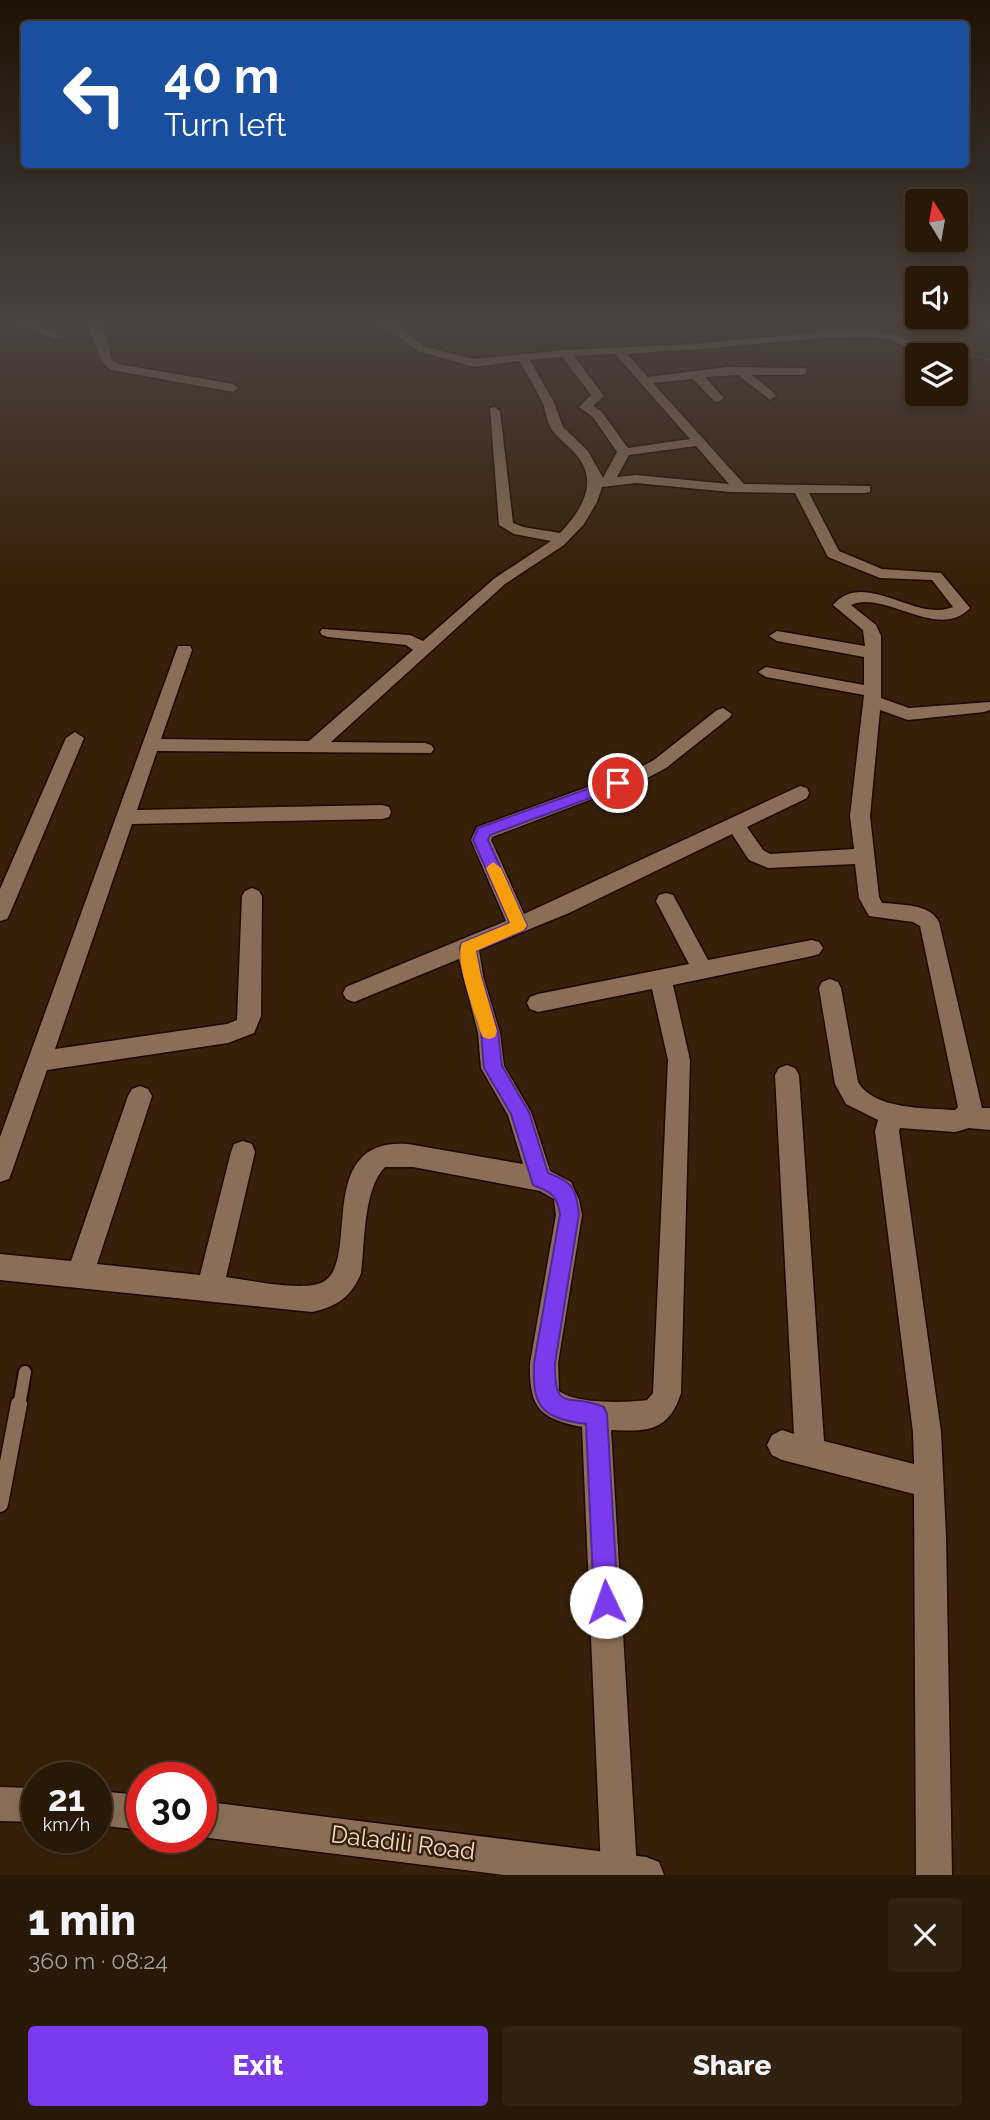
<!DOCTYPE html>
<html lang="en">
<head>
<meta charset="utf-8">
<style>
	:root { --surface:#281807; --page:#302111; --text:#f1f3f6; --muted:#a5a09b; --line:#443728; --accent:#7c3aed }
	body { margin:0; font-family:Raleway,sans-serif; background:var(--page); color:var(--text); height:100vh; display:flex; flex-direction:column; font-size:26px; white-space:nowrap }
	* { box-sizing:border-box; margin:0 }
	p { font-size:23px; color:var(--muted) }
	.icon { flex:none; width:38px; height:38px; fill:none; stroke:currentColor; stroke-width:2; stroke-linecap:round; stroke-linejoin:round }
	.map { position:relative; height:1875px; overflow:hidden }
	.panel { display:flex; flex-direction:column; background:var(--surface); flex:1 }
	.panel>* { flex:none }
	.guide { position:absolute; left:21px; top:21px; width:948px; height:147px; border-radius:7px; box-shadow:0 4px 10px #0003,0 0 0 2px var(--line); background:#1a4fa0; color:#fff; overflow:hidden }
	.needle { width:46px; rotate:349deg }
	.buttons { position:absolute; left:905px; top:189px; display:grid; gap:14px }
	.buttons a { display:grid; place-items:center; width:63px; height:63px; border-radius:7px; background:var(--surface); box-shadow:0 4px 10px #0003,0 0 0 2px var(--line); font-size:35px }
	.speed { position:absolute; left:21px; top:1762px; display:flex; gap:14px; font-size:35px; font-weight:700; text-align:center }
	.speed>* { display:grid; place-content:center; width:91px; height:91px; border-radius:50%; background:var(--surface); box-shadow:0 4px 10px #0003,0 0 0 2px var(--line); line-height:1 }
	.speed small { font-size:18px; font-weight:400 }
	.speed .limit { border:10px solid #d22; background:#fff; color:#111 }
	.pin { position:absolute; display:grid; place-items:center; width:60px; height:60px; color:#fff; margin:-30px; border:4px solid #fff; border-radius:50%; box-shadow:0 2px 7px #0007 }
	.me { position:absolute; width:77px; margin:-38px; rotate:357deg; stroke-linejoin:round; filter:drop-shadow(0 0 5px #0008) }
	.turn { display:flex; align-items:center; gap:24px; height:147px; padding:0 28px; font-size:32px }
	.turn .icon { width:91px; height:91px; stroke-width:2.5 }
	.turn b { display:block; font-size:49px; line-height:60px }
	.round { display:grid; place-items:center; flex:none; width:74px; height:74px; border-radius:7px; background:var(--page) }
	.head { display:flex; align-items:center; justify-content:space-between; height:119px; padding:0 28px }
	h1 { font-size:42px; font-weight:800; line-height:52px }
	.action { display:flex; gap:14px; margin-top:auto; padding:14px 28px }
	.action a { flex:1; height:80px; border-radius:7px; background:var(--accent); color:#fff; font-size:28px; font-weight:800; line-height:80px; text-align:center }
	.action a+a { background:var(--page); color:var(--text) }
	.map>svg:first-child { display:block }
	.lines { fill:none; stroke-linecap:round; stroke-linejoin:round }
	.lane-far2-casing { stroke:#1c0900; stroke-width:8 }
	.lane-far1-casing { stroke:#1c0900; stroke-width:16 }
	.lane-casing { stroke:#1c0900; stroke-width:19 }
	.street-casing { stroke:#1c0900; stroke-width:3 }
	.secondary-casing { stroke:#1c0900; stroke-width:3 }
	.path { stroke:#776350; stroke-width:2; stroke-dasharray:2 2; stroke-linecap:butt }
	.lane-far2 { stroke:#896f57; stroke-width:6 }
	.lane-far1 { stroke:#896f57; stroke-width:12 }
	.lane { stroke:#896f57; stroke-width:16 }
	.street { fill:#896f57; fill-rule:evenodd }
	.secondary { fill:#896f57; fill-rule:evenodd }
	.route { fill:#7c3aed; stroke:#51269a; stroke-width:2 }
	.slow { fill:#f59e0b }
	.labels { text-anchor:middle; stroke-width:5; stroke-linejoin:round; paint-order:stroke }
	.near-street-label { font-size:24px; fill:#ecddd0; stroke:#362009 }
</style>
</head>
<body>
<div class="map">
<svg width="990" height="1875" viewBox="0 0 990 1875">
	<rect width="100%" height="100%" fill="#362009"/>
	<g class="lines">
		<defs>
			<path id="lane-far2" d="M692 347 821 335 870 334 891 337 908 344 919 355"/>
			<path id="lane-far1" d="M19 1406 25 1372"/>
			<path id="lane" d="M0 1504 19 1404"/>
			<path id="street" d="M9 322H27L65 337 55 339Z
				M85 322H96L105 333 112 360 119 364 233 384 239 388 233 392 111 370C95 360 96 337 85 322Z
				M375 322H390L426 347 474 359 565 350 692 344 696 345V349L627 354 648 377 727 367 806 368V374L802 375H752L774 393 776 396 770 400 738 375 705 377 724 398 718 402 714 401 693 379 653 383 744 484 870 486V492L865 493H809L839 551 882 569 941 573 970 608C939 642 883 589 851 605L876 625 881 636V698L909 708 990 702V710L984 712 908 720 880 710 870 816 879 897 882 903C901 905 929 903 939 922L982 1108H990V1130L969 1128 955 1132 900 1128 899 1131 941 1432 946 1536 952 1875H916L914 1494 782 1460 772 1455 767 1445 772 1435 782 1430 794 1434 775 1075 779 1068 787 1065 795 1068 799 1075 824 1441 914 1464 913 1432 875 1131 878 1120 846 1104 835 1084 819 988 822 982 830 979 838 982 841 988 858 1082C874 1110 927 1108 955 1110L958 1107 920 926 913 922 869 916 859 898 855 864 768 868 749 860 732 834 569 913 479 950 483 976 500 1033 504 1066 531 1112 550 1171 571 1182 579 1200 582 1215 558 1363 559 1391C576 1404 626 1403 647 1400L653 1393 668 1060 652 989 538 1012 530 1009 527 1003 530 997 538 994 689 964 656 901 659 895 666 893 673 895 708 960 812 940 819 942 823 948 819 954 812 956 673 985 690 1060 681 1393C669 1431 648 1432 611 1430L637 1870 635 1875H603L601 1870 582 1427C539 1419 529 1407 530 1363L556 1215 554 1199 540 1191 413 1167H385C363 1189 365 1243 361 1273 352 1296 337 1307 312 1312L0 1280V1254L71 1261 128 1096 132 1089 140 1086 148 1089 152 1096 97 1264 200 1275 231 1152 234 1144 243 1141 252 1144 255 1152 226 1277C248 1280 304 1292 323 1282 362 1261 312 1137 408 1144L523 1164 508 1115 481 1068 478 1033 459 959 354 1002 346 999 343 993 346 987 506 921 471 840 477 827 635 770 654 760 717 710 723 708 732 714 729 718 666 768 647 778 492 837 491 840 524 914 800 786 807 788 809 793 807 798 747 827 763 850 770 854 854 849 850 816 864 695 766 677 758 672 766 667 864 685V657L777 641 769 636 777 631 865 646 863 630 833 605C864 568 916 623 953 607L932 580 880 578 828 557 795 493 730 492 636 483 602 487 597 502 584 524 564 545 505 584 331 742 425 743 431 745 434 749 431 753 157 751 137 810 382 805 389 807 391 812 389 817 382 819 132 824 55 1049 227 1024 237 1020 242 896 245 891 252 888 259 891 262 896 261 1016 254 1033 228 1043 47 1070 12 1171 9 1179 0 1182V1137L178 646H190L192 650 161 739 309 741 413 650 406 645 328 637 322 635 320 632 322 629 410 635 423 641 495 578 551 541 514 534 499 525 490 408 494 407 500 411 513 523 523 527 560 533C580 512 599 484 578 457 571 447 559 440 552 430 547 423 546 412 543 404 537 390 527 375 519 361L474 367 418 351ZM615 354 690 439 628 448 601 411 593 406 604 396 574 356ZM562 357 591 395 579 407 593 417 617 452 603 478 588 451 563 427 554 402 530 360ZM696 446 729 484 636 475 617 477 629 455Z
				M971 322H990V327L972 324Z
				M75 732 84 738 10 913 7 919 0 921V889L66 738Z"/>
			<path id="secondary" d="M0 1787 37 1788V1822L0 1821Z
				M96 1791 142 1795V1830L96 1825Z
				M201 1801 646 1857 659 1862 664 1875H504L201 1837Z"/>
		</defs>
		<!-- lane-far2 casing -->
		<use href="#lane-far2" class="lane-far2-casing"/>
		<!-- lane-far1 casing -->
		<use href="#lane-far1" class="lane-far1-casing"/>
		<!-- lane casing -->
		<use href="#lane" class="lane-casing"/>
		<!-- street casing -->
		<use href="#street" class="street-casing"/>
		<!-- secondary casing -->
		<use href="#secondary" class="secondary-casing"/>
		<!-- path -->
		<path class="path" d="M926 346 947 348 990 360"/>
		<!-- lane-far2 -->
		<use href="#lane-far2" class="lane-far2"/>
		<!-- lane-far1 -->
		<use href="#lane-far1" class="lane-far1"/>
		<!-- lane -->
		<use href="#lane" class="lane"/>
		<!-- street -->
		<use href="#street" class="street"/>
		<!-- secondary -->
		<use href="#secondary" class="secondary"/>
	</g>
	<!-- sky -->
	<linearGradient id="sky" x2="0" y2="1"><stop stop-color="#1e1205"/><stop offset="0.55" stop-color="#4c423e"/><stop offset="1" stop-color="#4c423e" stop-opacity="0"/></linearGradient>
	<rect width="990" height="585" fill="url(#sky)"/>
	<!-- route -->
	<path class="route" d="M618 778 625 783 623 786 490 835 488 840 527 926 524 930 476 951 481 976 498 1032 502 1066 529 1112 548 1173C573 1182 576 1188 579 1214L555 1363C554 1415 569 1392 604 1407L607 1414 618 1602 614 1610 606 1614 597 1610 594 1602 586 1424C542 1418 532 1408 534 1363L560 1214C557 1195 551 1192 533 1185L511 1114 484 1068 481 1032 464 976 460 948 462 943 510 923 473 840 478 828Z"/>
	<!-- slow -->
	<path class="slow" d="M493 862 501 868 527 926 524 930 476 951 481 976 497 1031 495 1037 489 1039 483 1037 480 1031C475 1012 454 961 462 943L510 923 486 868Z"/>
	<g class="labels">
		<!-- near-street labels -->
		<g class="near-street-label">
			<text transform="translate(403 1843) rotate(7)" y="8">Daladili Road</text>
		</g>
	</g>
</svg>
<div class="buttons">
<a><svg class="needle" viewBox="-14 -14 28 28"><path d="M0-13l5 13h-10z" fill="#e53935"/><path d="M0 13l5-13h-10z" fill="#a5a09b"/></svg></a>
<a><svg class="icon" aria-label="sound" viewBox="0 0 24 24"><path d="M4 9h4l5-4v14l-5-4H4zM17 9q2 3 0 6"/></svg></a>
<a><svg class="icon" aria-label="layers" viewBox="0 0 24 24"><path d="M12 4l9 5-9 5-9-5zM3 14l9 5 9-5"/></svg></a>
</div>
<div class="speed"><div>21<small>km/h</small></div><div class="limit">30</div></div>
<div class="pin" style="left:618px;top:783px;background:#d93025"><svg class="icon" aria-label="arrive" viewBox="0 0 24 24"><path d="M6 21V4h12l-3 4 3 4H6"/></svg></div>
<svg class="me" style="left:606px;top:1602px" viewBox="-20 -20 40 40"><circle r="19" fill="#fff"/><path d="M0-13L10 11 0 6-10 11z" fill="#7c3aed"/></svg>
<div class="guide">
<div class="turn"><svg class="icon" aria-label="left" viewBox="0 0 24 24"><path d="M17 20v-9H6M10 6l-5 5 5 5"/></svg><div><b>40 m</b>Turn left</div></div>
</div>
</div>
<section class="panel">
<div class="head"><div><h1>1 min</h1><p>360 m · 08:24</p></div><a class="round"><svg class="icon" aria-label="close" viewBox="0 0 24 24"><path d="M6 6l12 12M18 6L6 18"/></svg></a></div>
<div class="action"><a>Exit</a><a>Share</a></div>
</section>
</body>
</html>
